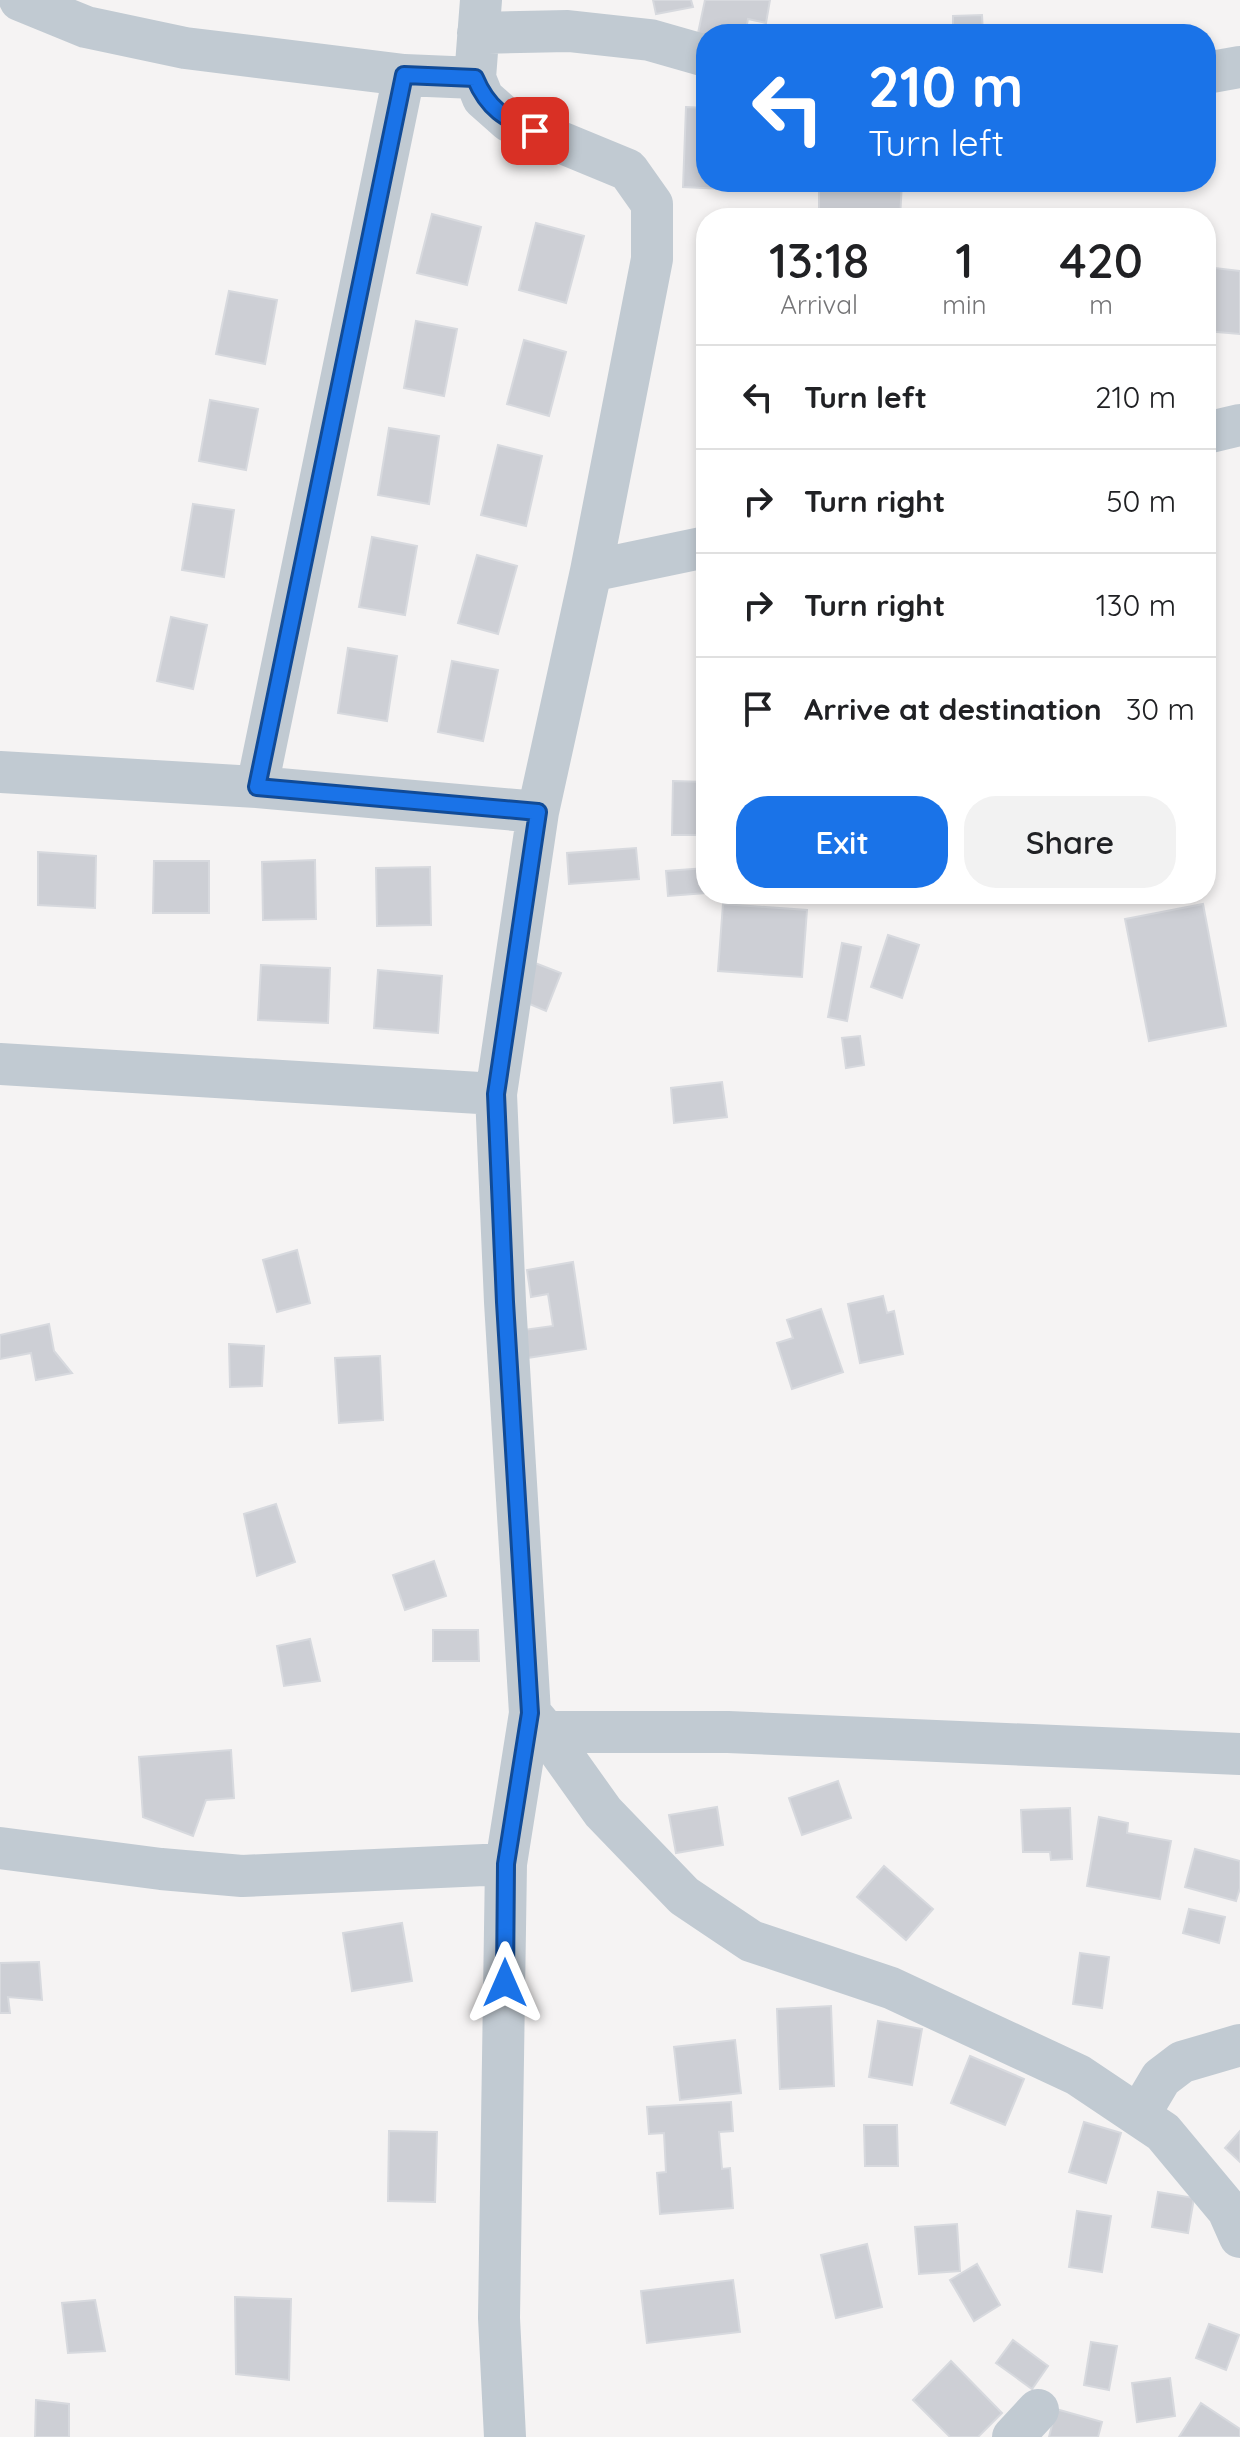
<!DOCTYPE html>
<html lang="en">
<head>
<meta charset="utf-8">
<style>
	:root { --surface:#fff; --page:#f2f2f2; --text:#202124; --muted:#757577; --line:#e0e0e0; --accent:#1a73e8 }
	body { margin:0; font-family:Quicksand,sans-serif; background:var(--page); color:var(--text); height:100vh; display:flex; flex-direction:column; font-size:30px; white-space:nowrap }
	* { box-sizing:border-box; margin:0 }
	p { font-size:26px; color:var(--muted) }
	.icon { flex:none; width:44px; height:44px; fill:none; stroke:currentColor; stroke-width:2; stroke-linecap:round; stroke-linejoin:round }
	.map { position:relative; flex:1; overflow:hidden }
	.sheet { position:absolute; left:696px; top:208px; width:520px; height:696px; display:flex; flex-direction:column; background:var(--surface); border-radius:32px; box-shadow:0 4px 12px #0003 }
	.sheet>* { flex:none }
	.hud { position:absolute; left:696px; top:24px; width:520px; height:168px; border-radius:32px; box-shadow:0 4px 12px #0003; background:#1a73e8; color:#fff; overflow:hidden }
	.pin { position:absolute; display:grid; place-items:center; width:68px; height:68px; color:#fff; margin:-34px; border-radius:16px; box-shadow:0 4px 12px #0006 }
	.me { position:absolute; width:88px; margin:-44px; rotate:0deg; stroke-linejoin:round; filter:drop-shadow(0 0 6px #0008) }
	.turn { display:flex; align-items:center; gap:28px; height:168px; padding:0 40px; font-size:36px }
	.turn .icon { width:104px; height:104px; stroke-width:2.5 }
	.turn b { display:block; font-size:56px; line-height:68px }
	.eta { display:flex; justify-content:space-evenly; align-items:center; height:136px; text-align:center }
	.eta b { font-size:48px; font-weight:600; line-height:56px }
	.primary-button { display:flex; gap:16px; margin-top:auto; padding:16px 40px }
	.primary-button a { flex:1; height:92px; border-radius:32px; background:var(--accent); color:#fff; font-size:32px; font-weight:600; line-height:92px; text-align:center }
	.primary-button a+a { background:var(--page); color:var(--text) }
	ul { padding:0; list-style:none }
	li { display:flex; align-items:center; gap:24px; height:104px; padding:0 40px; border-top:2px solid var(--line) }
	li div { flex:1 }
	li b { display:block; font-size:30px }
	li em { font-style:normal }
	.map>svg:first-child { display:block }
	.building { fill:#cdcfd5; stroke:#d7d9de; stroke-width:2 }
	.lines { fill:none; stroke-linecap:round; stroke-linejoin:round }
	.street { stroke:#c1cad2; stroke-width:42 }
	.route-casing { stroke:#114b97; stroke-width:20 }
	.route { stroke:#1a73e8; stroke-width:14 }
</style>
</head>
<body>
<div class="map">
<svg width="1240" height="2437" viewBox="0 0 1240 2437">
	<rect width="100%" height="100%" fill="#f5f3f3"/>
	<!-- building -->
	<path class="building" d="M653 0H691L693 7 656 14Z
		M705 0H770L766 23 748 19 745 34H706V40L697 38Z
		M982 15 983 34H953V16Z
		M686 107 706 108V182H723V189L683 187Z
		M832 182H902L900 218H819V183Z
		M432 214 481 227 467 285 417 273Z
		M536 223 584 236 566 303 519 290Z
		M1206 267 1240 271V334L1206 331Z
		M229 291 277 300 265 364 216 354Z
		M416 321 457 329 444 396 404 388Z
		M524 340 566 352 549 416 507 404Z
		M210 400 258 409 246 470 199 461Z
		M389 428 439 436 429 504 378 495Z
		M498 445 542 456 526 526 481 515Z
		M193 504 234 510 224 577 182 570Z
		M372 537 417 546 405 615 359 607Z
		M477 555 517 566 498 634 458 623Z
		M171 617 207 625 193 689 157 681Z
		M348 648 397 656 387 721 338 713Z
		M452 661 498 670 483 741 438 732Z
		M673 781 706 782V835H672Z
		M636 848 639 879 569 884 567 853Z
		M38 852 96 856 95 908 38 905Z
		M315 860 316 919 263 920 262 862Z
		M154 861H209V913H153Z
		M430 867 431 925 377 926 376 868Z
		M706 868V893L668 896 666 871Z
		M1038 894H1082V899L1038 897Z
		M723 904 807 910 802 977 718 971Z
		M1203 904 1226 1026 1149 1041 1125 919Z
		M888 935 919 945 902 998 871 987Z
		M842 943 861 947 847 1021 828 1017Z
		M535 963 561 973 546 1011 520 1000Z
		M261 965 330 968 328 1023 258 1020Z
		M378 970 442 976 438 1033 374 1028Z
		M860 1036 864 1065 846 1068 842 1038Z
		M722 1082 727 1117 674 1123 671 1088Z
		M297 1250 310 1303 277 1312 263 1260Z
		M573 1262 586 1349 527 1358 523 1330 553 1326 548 1294 531 1297 527 1270Z
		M883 1296 887 1313 894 1311 903 1354 860 1363 848 1304Z
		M821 1309 843 1372 792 1389 777 1343 793 1338 787 1320Z
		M49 1324 54 1351 72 1373 36 1380 31 1353 0 1359V1335Z
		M229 1344 264 1346 262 1386 230 1387Z
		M380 1356 383 1420 339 1423 335 1358Z
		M276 1504 295 1562 257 1576 244 1514Z
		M434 1561 446 1596 405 1610 393 1575Z
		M433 1630H478L479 1661H433Z
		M310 1639 320 1681 284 1686 277 1646Z
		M231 1750 234 1798 206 1800 193 1836 143 1817 139 1757Z
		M838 1781 851 1818 802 1835 789 1798Z
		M717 1807 723 1845 676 1853 669 1815Z
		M1070 1808 1072 1859 1051 1860 1050 1852H1023L1021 1810Z
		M1099 1817 1128 1823 1127 1833 1171 1841 1160 1899 1087 1886Z
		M1195 1849 1240 1861V1888L1236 1901 1185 1887Z
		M884 1866 933 1909 906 1940 857 1897Z
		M1189 1909 1225 1917 1219 1943 1183 1933Z
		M402 1923 412 1981 352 1991 343 1933Z
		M1080 1953 1109 1957 1102 2008 1073 2004Z
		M39 1962 42 2000 8 1997 10 2013H0V1963Z
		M831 2006 834 2086 780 2089 777 2009Z
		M878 2021 922 2029 912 2085 869 2077Z
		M735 2040 741 2093 680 2100 674 2047Z
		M970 2056 1024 2079 1005 2125 951 2103Z
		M731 2102 733 2131 719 2132 722 2169 730 2168 733 2208 660 2214 657 2173 666 2172 664 2133 649 2134 647 2107Z
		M1084 2122 1121 2133 1106 2183 1069 2172Z
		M864 2125H897L898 2166H865Z
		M389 2131 437 2132 435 2202 388 2201Z
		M1240 2131V2162L1225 2148Z
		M1158 2192 1194 2198 1188 2233 1152 2227Z
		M1077 2211 1111 2216 1102 2272 1069 2267Z
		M957 2224 960 2271 919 2274 915 2227Z
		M867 2244 882 2307 836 2318 821 2255Z
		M977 2264 1000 2305 974 2321 950 2280Z
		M733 2280 740 2332 647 2343 641 2291Z
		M235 2297 291 2299 289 2380 236 2374Z
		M95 2300 105 2351 68 2353 62 2303Z
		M1209 2324 1239 2335 1226 2370 1196 2358Z
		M1013 2340 1048 2366 1032 2389 996 2363Z
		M1091 2342 1117 2346 1109 2390 1084 2385Z
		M951 2361 1002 2413 978 2437H950L913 2400Z
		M1170 2378 1175 2416 1137 2422 1132 2383Z
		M36 2400 69 2404V2437H35Z
		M1201 2403 1240 2429V2437H1179Z
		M1056 2409 1102 2422 1098 2437H1049Z"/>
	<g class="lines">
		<!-- street -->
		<path class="street" d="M20 0 86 27 185 48 404 75
			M481 0 475 78 483 98 509 121 628 170 652 204V259L591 571 538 812 496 1094 505 1302 530 1713 506 1864 499 2318 505 2437
			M478 33 568 31 650 40 706 56
			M1206 73 1240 67
			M1206 433 1240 425
			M591 571 706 547
			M0 772 257 787 538 812
			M257 787 404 75 475 78
			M0 1064 496 1094
			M530 1713 546 1732 603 1812 684 1896 751 1941 891 1988 1078 2075 1163 2132 1228 2210 1240 2237
			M546 1732H728L1240 1754
			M0 1848 161 1869 242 1876 506 1864
			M1139 2115 1161 2078 1182 2062 1240 2045
			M1013 2437 1038 2410"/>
	</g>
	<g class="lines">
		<defs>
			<path id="route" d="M505 1983 506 1864 530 1713 505 1302 496 1094 538 812 257 787 404 75 475 78C488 109 505 119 535 131"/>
		</defs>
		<!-- route casing -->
		<use href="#route" class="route-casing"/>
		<!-- route -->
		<use href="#route" class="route"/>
	</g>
</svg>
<div class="pin" style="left:535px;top:131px;background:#d93025"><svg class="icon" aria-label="arrive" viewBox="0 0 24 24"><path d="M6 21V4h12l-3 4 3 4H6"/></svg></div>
<svg class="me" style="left:505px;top:1983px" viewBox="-20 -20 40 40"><path d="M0-17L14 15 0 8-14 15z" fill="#1a73e8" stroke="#fff" stroke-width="4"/></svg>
<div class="hud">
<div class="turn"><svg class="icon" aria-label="left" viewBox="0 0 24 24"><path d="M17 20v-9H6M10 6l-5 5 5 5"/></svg><div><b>210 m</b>Turn left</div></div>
</div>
<section class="sheet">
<div class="eta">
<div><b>13:18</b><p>Arrival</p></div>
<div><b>1</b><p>min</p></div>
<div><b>420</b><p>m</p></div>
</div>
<ul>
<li><svg class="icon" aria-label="left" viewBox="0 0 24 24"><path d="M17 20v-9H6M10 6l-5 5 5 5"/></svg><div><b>Turn left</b></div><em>210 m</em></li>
<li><svg class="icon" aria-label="right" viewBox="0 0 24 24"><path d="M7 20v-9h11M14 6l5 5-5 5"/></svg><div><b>Turn right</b></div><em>50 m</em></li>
<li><svg class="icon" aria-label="right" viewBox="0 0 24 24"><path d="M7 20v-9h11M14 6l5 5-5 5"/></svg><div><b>Turn right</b></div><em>130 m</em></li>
<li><svg class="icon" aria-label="arrive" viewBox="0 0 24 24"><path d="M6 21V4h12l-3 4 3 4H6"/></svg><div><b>Arrive at destination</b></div><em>30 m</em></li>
</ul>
<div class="primary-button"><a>Exit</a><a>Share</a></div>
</section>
</div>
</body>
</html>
